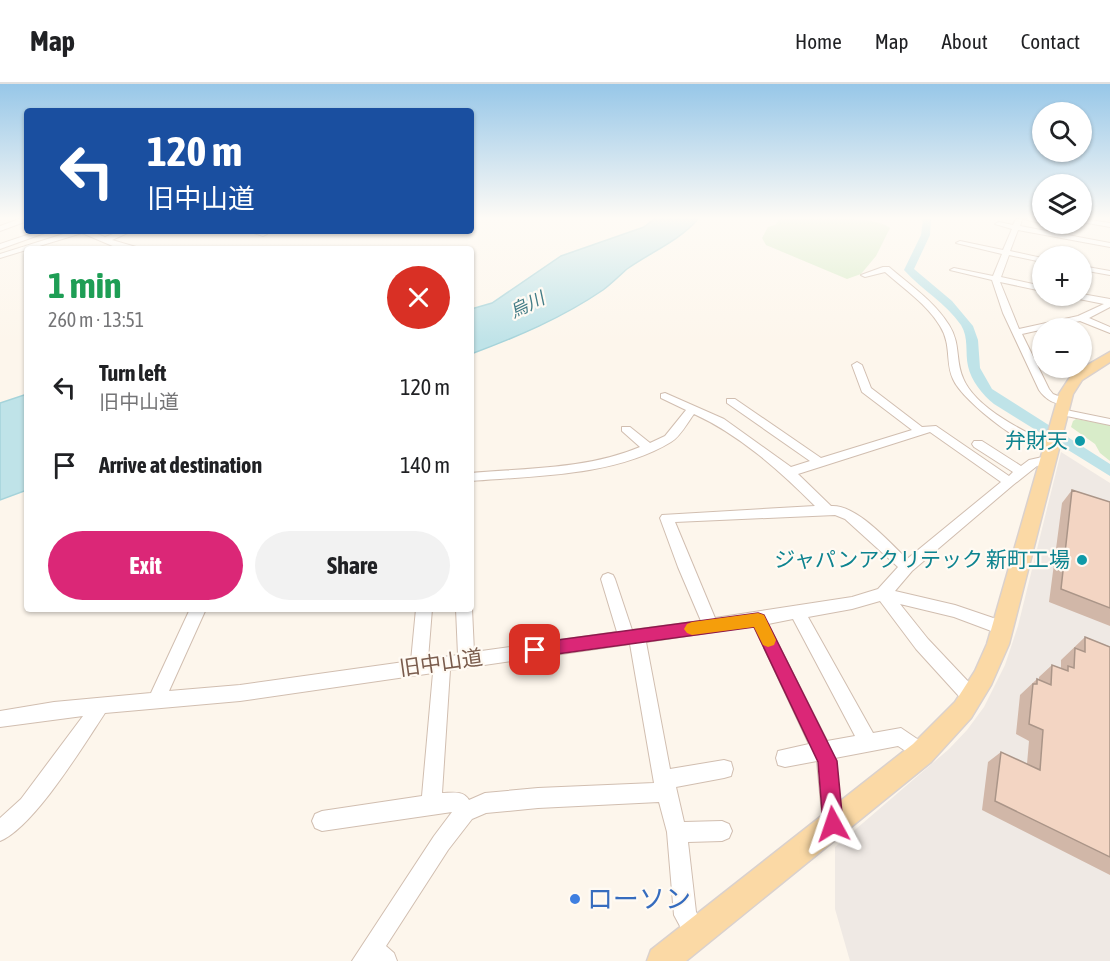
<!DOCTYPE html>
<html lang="en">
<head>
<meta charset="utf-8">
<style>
	:root { --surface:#fff; --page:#f2f2f2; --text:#202124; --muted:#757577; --line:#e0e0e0; --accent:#db2777 }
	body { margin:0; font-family:"Asap Condensed","Noto Sans JP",sans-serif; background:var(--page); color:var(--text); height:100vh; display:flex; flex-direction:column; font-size:22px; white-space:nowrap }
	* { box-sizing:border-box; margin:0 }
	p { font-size:20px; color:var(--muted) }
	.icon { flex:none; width:33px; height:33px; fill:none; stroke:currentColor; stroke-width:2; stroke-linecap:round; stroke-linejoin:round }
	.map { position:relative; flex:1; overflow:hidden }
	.drawer { position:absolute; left:24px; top:162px; width:450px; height:366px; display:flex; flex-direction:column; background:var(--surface); border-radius:6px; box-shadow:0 2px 4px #0004 }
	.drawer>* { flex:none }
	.guide { position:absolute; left:24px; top:24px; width:450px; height:126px; border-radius:6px; box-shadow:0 2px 4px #0004; background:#1a4fa0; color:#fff; overflow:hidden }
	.buttons { position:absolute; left:1032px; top:18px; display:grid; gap:12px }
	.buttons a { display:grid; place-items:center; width:60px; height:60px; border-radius:50%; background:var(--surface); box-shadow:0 2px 4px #0004; font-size:30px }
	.pin { position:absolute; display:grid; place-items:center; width:51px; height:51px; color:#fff; margin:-26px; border-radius:12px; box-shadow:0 3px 9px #0006 }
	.me { position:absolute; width:66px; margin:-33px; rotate:355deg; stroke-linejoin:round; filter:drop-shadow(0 0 4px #0008) }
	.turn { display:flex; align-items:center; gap:21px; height:126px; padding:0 24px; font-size:27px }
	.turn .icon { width:78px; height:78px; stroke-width:2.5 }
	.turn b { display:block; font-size:42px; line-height:51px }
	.round { display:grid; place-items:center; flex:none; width:63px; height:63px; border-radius:32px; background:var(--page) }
	.headline { display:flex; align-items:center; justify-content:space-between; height:102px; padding:0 24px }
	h1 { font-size:36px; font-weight:700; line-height:45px; color:#1e9e55 }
	.button { display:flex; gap:12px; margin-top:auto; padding:12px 24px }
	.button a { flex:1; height:69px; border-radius:36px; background:var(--accent); color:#fff; font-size:24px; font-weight:700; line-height:69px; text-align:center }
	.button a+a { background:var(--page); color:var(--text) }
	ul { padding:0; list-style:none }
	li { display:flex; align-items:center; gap:18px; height:78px; padding:0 24px }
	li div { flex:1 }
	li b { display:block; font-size:22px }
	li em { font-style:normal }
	header { display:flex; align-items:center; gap:36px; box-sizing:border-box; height:84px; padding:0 30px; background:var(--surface); border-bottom:2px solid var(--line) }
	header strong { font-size:28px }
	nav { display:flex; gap:33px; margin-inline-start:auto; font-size:21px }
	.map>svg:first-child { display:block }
	.industrial { fill:#efe9e4 }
	.green { fill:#d8ecc9 }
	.water { fill:#bfe3e8; stroke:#a5d3da; stroke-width:1.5 }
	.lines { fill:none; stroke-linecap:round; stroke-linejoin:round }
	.river { fill:#bfe3e8; fill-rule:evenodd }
	.minor-casing { stroke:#d1beb0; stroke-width:2 }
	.major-casing { stroke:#dad1cd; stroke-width:3 }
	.minor { fill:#fff; fill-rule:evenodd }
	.major { fill:#fbd9a5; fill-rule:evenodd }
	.wall { fill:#d1b7a8 }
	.building { fill:#f3d5c3; stroke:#aa9588; stroke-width:1.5 }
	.route { fill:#db2777; stroke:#8e194d; stroke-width:1.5 }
	.slow { fill:#f59e0b }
	.culture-dot { fill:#0f9aa8; stroke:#fffaf3; stroke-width:2 }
	.shop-dot { fill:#3f7fe0; stroke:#fffaf3; stroke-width:2 }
	.labels { text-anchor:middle; stroke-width:4.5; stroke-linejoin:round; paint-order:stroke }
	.far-water-label { font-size:18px; font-style:italic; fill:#437c86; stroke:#fffaf3 }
	.culture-label { font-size:21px; fill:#0d838f; stroke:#fffaf3; text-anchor:end }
	.street-label { font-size:21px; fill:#7a5c4d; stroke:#fffaf3 }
	.near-shop-label { font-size:26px; fill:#366cbe; stroke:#fffaf3; text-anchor:start }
</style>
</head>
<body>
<header>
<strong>Map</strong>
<nav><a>Home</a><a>Map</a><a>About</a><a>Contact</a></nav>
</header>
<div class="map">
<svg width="1110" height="877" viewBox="0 0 1110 877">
	<rect width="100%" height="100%" fill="#fdf6ec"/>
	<!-- industrial -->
	<path class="industrial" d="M1061 368 1110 399V877H850L835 825V763L949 665 967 646 984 623 1005 581 1018 542Z"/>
	<!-- green -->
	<path class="green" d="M780 135C803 135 875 130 890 144L876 172 861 190 847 195 766 161 762 154 768 143 775 141Z
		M1076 335 1110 341V377L1100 369 1095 360 1071 343 1073 337Z"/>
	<!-- water -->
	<path class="water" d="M654 135H698C679 157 651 168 627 185 619 192 611 200 603 206 562 234 517 253 471 270V225L492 219 561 172 644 143Z
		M27 310V406L0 416V319Z"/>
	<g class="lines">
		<!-- river -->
		<path class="river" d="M923 135H931L930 151 914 185 952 217 973 242 978 256 980 284 992 305 1110 380V392L994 320C983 311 971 297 968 282 965 269 969 254 961 241 946 219 922 206 904 186L921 151Z"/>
		<defs>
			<path id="minor" d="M19 135 27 137 0 147V142Z
				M1016 135H1022L1020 142 1110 159V163L1018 146 1010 167 1042 174V178L1009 171 1001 193 1042 202V207L1000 198 1019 245 1078 232 1104 220 1074 214 1073 212 1082 210 1110 215V223L1089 234 1110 243V249L1080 237 1022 250 1049 305 1053 310 1068 316V320C1056 322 1045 315 1039 306L1003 229 992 196 950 186 954 184 993 192 1002 170 956 159 960 157 1003 166 1012 145 995 140 999 138 1013 141Z
				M1024 135 1042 136 1044 140Z
				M1082 135 1110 139V143L1082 138Z
				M39 147H50L0 165V160Z
				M73 147H89L105 153 121 147H132L112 156 143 165 115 163 82 149 0 174V170Z
				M248 147H260L267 150 263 152Z
				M1082 182 1110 187V191L1082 186Z
				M883 183H889C910 201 934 217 949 241 961 260 955 276 963 294 975 324 1027 350 1055 361L1057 364 1055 367C1032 372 962 317 953 295 945 278 952 261 940 242 927 220 904 205 885 188L865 193 861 191Z
				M857 278 862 281 871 304 922 343 936 342 1009 392 1013 388 974 363 972 360 974 357H982L1021 382 1029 376 1047 372 1053 376 1051 379 1037 382 1013 401 912 487 895 507 955 521 1008 539 1010 544 1008 549 1002 551 954 533 900 520 928 555 978 608 981 614 978 620 972 622 966 620 916 565 880 517 852 525 808 533 873 649 901 644 929 663 931 669 929 675 922 678 898 662 835 674 843 740 840 747 833 750 826 747 823 740 817 677 785 683 778 681 776 674 778 667 809 660 754 542 646 558 670 685 724 676 731 678 733 685 731 692 724 694 676 703 684 738 722 737 729 740 732 747 729 754 722 757 688 758 696 828 707 849 704 857 696 860 688 857 674 831 667 748 659 718 538 724 486 729 472 735 448 766 386 862 394 869 397 877H352L434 752 452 728 322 747 315 744 312 737 315 730 322 727 422 712 433 589 240 617 105 629C83 662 34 743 0 757V734L21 715 83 632 0 643V627L54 618 151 609 190 525H206L169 607 240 601 411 577 416 525H432L428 575 458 571 456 525H472L474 568 617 548 601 495 603 491 608 489 613 491 615 495 632 546 701 537 678 483 660 434 662 431 815 422C780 387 740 351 694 330 688 338 680 353 671 358 616 392 534 392 471 397V389C527 384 588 385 640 363L622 347V343H630L650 359 665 352 686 326 661 314V310L665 309 724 335 791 383 810 377 727 319V315H735L821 374 912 346 862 308 852 281ZM930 348 1001 398 907 475C889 458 856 420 831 422L798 390ZM835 431 845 435 898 483 878 505 852 513 715 534 675 438ZM793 535 855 652 827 657 768 540ZM630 560 654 699 538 704 485 709 469 716C463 706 452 709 442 709L450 586Z
				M1061 325 1110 335V341L1057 330 1055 328Z"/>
			<path id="major" d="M1110 268V278L1082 296 1073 310 1009 560 991 601 971 634 931 678 686 877H647L651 866 913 660 955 618 975 587 987 560 1059 310 1072 290Z"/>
		</defs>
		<!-- minor casing -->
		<use href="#minor" class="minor-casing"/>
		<!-- major casing -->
		<use href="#major" class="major-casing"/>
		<!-- minor -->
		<use href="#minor" class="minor"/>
		<!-- major -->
		<use href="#major" class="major"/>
	</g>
	<!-- wall -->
	<path class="wall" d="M1072 406 1110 418V542L1049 518 1062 419Z
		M1085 553 1110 563V791L982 726 988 678 1001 668 1027 680 1029 657 1016 650 1020 611 1037 595 1039 596V593L1052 581 1061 584V576Z"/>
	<!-- building -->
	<path class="building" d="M1072 406 1110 418V524L1061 505Z
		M1085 553 1110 563V773L995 717 1001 668 1040 686 1043 646 1029 640 1033 600H1037V595L1051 601 1052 581 1068 587V582L1074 584 1075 564 1085 568Z"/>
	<!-- sky -->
	<linearGradient id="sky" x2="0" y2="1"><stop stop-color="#97c7e8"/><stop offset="0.52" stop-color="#fefbf6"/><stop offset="1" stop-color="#fefbf6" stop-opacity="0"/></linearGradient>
	<rect width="1110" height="258" fill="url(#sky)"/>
	<!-- route -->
	<path class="route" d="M758 529 764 531 837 677 843 740 840 747 833 750 825 747 823 740 818 678 754 543 535 573 529 571 527 566 529 561 535 559Z"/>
	<!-- slow -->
	<path class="slow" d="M758 529 764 531 776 556 774 561 768 563 763 561 754 543 692 551 687 549 684 545 687 540 692 538Z"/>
	<!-- markers -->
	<g class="culture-dot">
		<circle cx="1080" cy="357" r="6"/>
		<circle cx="1082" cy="476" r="6"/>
	</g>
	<circle class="shop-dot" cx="575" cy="815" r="6"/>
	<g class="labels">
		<!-- far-water labels -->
		<g class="far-water-label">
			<text transform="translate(527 221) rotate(-26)" y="6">烏川</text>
		</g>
		<!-- culture labels -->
		<g class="culture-label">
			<text x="1068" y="364">弁財天</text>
			<text x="1070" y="483">ジャパンアクリテック 新町工場</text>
		</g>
		<!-- street labels -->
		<g class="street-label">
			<text transform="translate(441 579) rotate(-8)" y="7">旧中山道</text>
		</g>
		<!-- near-shop labels -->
		<g class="near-shop-label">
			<text x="587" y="824">ローソン</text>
		</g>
	</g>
</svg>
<div class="buttons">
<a><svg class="icon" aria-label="search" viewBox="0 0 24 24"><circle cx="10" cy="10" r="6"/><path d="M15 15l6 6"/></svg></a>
<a><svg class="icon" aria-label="layers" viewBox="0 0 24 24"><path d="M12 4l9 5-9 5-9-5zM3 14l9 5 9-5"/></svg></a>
<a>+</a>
<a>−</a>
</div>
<div class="pin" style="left:535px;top:566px;background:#d93025"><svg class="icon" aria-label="arrive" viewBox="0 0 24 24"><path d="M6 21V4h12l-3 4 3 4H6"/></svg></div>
<svg class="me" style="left:833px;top:740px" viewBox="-20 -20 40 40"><path d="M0-17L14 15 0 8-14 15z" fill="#db2777" stroke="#fff" stroke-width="4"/></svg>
<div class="guide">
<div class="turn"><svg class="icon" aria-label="left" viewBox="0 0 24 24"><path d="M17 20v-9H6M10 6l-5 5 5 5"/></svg><div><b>120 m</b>旧中山道</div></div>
</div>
<section class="drawer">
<div class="headline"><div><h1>1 min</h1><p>260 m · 13:51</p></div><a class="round" style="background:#d93025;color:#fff"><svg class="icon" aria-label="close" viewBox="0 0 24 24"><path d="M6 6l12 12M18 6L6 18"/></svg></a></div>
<ul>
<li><svg class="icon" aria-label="left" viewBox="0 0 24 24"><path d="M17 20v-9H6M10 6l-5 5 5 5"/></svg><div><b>Turn left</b><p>旧中山道</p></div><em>120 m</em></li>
<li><svg class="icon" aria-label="arrive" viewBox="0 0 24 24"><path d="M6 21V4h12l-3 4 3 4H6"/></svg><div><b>Arrive at destination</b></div><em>140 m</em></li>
</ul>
<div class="button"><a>Exit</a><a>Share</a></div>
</section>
</div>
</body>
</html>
